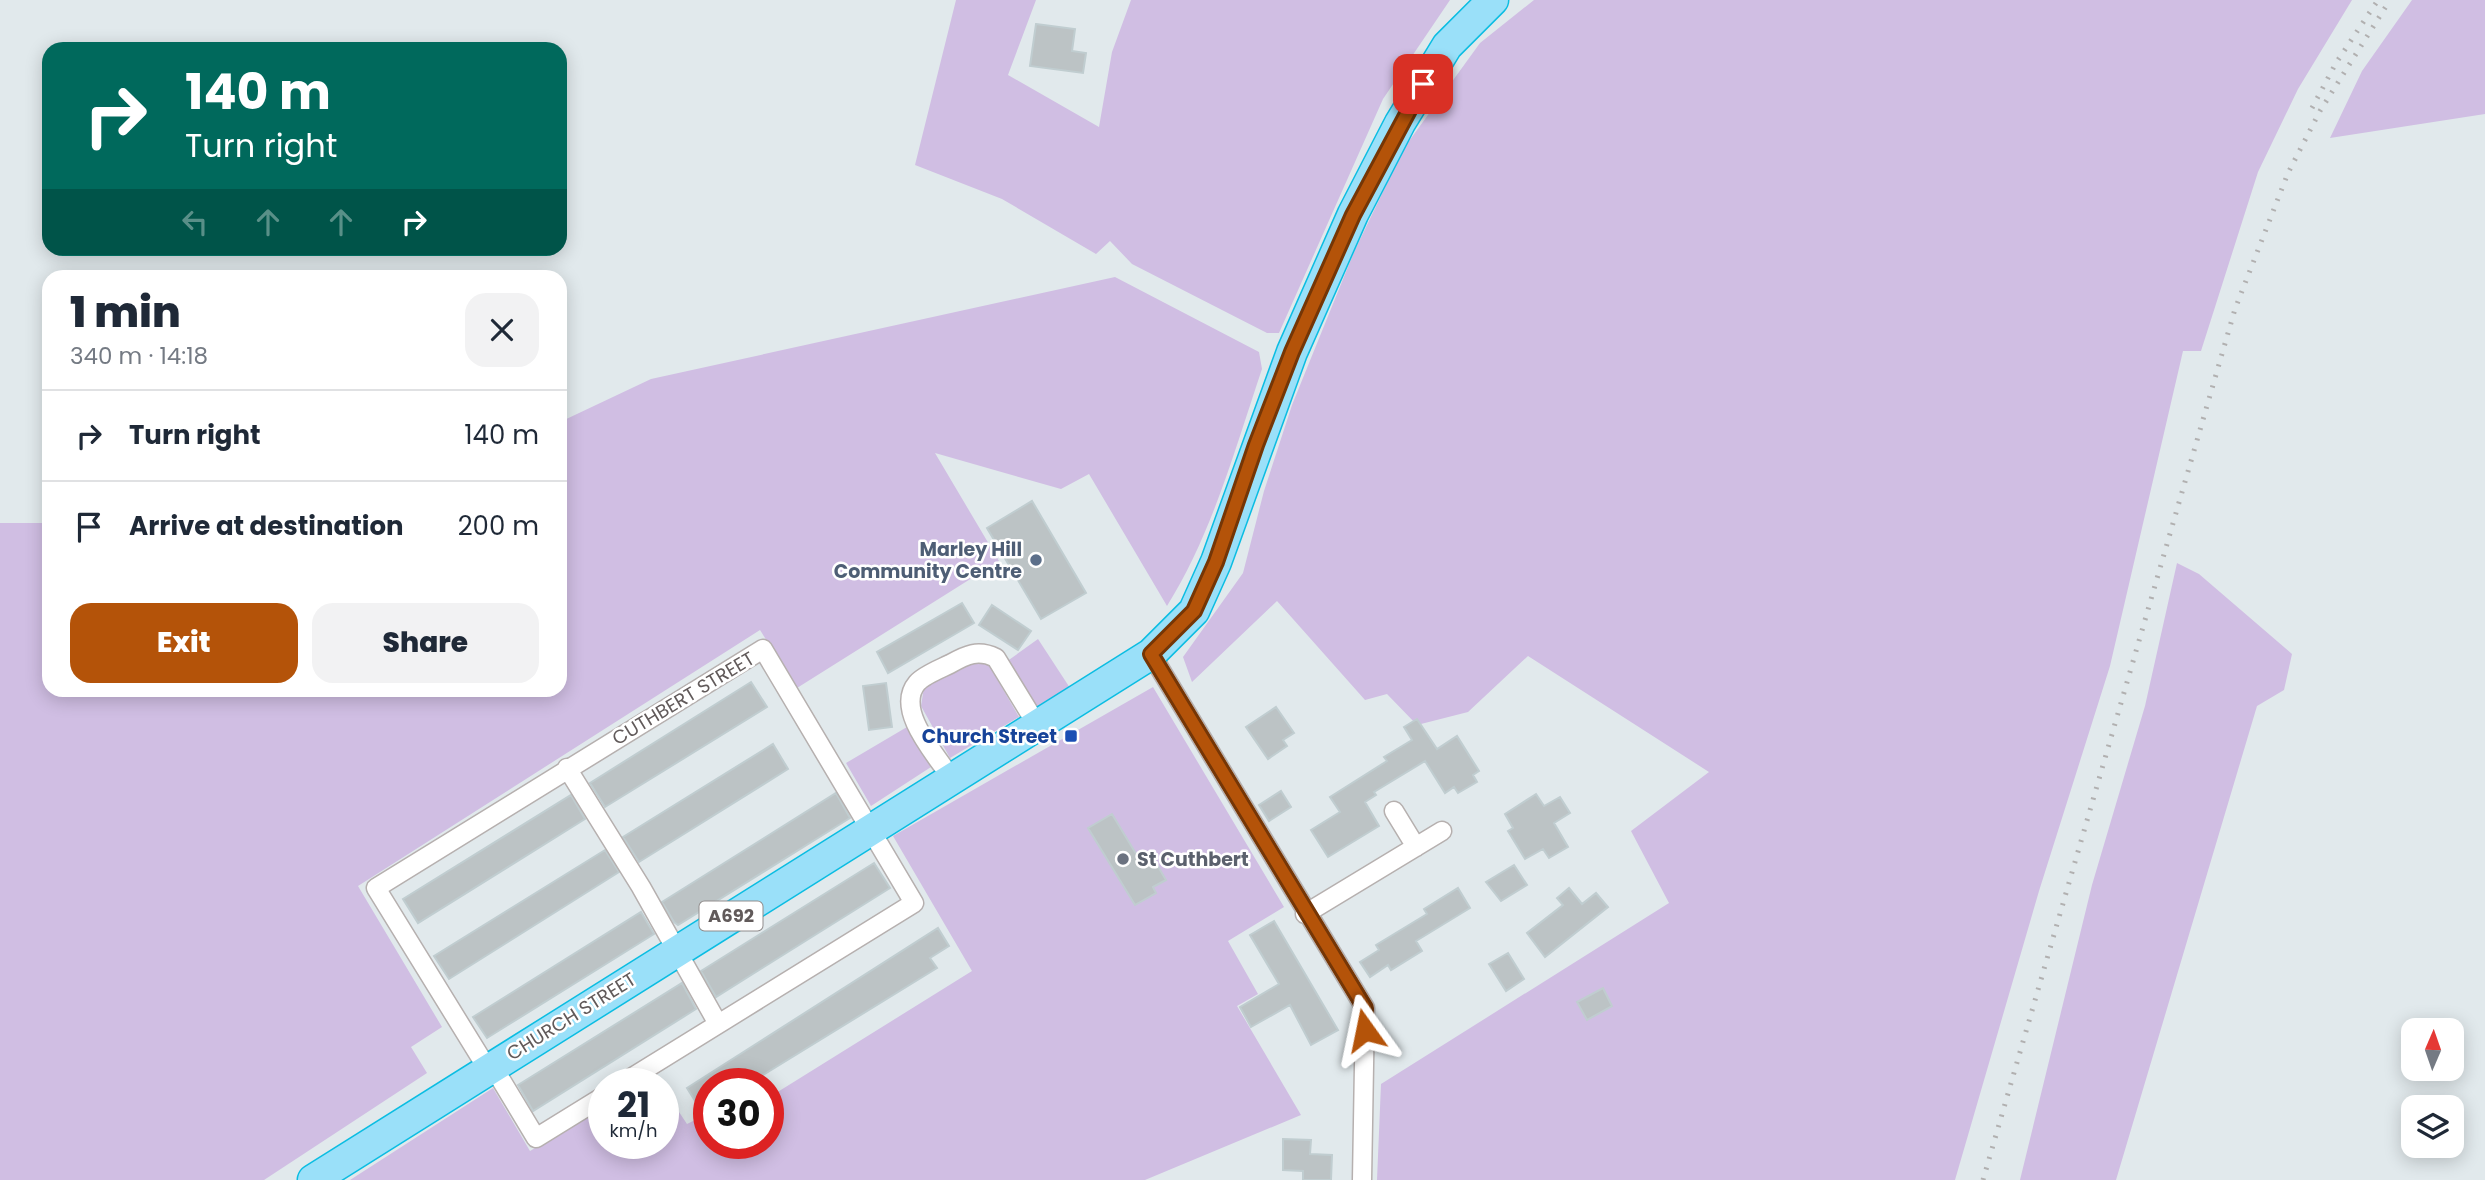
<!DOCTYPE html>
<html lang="en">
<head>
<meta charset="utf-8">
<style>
	:root { --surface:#fff; --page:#f2f2f3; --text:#1f2937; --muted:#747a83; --line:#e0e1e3; --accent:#b45309 }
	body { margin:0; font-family:Poppins,sans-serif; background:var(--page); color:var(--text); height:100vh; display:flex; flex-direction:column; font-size:26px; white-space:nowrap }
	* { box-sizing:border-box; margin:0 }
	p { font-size:23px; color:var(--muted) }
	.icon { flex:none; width:38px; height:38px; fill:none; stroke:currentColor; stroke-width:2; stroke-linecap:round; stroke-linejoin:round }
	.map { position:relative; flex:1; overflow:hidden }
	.panel { position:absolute; left:42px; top:270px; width:525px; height:427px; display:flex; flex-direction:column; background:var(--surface); border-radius:21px; box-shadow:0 4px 18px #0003 }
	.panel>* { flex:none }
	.top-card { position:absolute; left:42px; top:42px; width:525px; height:214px; border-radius:21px; box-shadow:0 4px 18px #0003; background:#00695c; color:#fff; overflow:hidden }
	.needle { width:46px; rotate:2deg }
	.controls { position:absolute; left:2401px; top:1018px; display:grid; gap:14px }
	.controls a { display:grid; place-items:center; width:63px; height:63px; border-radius:14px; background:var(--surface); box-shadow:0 4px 18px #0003; font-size:35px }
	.speed { position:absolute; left:588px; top:1068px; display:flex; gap:14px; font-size:35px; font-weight:700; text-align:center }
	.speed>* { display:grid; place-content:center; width:91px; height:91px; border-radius:50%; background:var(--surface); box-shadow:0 4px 18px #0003; line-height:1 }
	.speed small { font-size:18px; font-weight:400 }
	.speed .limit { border:10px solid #d22; background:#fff; color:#111 }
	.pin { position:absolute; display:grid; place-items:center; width:60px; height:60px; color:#fff; margin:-30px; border-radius:14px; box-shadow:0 4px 10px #0006 }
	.me { position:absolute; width:77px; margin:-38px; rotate:348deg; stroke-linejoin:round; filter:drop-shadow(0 0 5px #0008) }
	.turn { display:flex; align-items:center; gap:24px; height:147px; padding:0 28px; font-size:32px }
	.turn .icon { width:91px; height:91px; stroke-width:2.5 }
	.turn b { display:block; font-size:49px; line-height:60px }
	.lanes { display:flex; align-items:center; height:66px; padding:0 28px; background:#0003; justify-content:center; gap:35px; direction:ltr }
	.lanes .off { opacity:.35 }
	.round { display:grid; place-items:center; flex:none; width:74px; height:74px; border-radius:21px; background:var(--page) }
	.overview { display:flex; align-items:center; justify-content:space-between; height:119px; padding:0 28px }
	h1 { font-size:42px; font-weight:800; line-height:52px }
	.action { display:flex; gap:14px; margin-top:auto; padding:14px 28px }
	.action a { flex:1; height:80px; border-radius:21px; background:var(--accent); color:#fff; font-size:28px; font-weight:800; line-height:80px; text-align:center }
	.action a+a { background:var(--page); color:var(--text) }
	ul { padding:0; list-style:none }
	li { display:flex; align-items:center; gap:21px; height:91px; padding:0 28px; border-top:2px solid var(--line) }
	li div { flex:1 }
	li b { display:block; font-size:26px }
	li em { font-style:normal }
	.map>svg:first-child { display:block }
	.green { fill:#d0bee3 }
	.building { fill:#bcc3c5; stroke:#c0cdd0; stroke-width:2 }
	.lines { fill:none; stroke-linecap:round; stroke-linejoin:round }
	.minor-casing { stroke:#b6b0af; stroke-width:21 }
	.trunk-casing { stroke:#0bbde2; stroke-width:33 }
	.minor { stroke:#fff; stroke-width:18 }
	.trunk { stroke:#9ae0f9; stroke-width:30 }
	.rail { stroke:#b1b0b0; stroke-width:5; stroke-dasharray:2 9; stroke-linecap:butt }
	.route-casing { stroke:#753606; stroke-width:18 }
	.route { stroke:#b45309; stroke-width:12 }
	.service-dot { fill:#5c6f8a; stroke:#fff; stroke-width:2.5 }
	.transit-dot { fill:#1a4fb4; stroke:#fff; stroke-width:2.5 }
	.worship-dot { fill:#6b7280; stroke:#fff; stroke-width:2.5 }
	.labels { text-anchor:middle; stroke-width:5; stroke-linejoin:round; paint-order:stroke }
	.shield { fill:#fff; stroke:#908c8c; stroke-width:2 }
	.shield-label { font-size:18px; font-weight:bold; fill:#615a5a }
	.service-label { font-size:19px; font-weight:bold; fill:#4e5e75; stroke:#fff; text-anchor:end }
	.street-label { font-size:19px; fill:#615a5a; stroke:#fff }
	.transit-label { font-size:19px; font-weight:bold; fill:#164399; stroke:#fff; text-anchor:end }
	.worship-label { font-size:19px; font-weight:bold; fill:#5b616d; stroke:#fff; text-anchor:start }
</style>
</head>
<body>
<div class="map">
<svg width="2485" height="1180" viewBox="0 0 2485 1180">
	<rect width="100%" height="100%" fill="#e1e9ec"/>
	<!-- green -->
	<path class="green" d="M956 0H1036L1008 75 1099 127 1112 52 1131 0H1450L1383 99 1279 333H1267L1132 264 1110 241 1096 254 1002 199 915 165Z
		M1534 0H2352L2298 89 2258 172 2201 351H2183L2110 666 2039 891 1955 1180H1377L1381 1084 1669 903 1631 831 1709 772 1528 656 1468 712 1417 725 1387 694 1365 700 1277 601 1192 682 1183 657 1243 573 1264 491 1292 405 1354 252 1404 148 1480 43Z
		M2412 0H2485V114L2330 138 2362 71Z
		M1115 277 1259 352 1262 369C1235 449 1212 534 1167 606L1089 474 1061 489 935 453 999 561 797 688 760 630 358 886 442 1027 411 1047 427 1073 264 1180H0V523H49V690H560V422L651 379Z
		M2177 563 2199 574 2292 654 2284 690 2257 706 2116 1180H2020L2092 885 2145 706Z
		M1038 639 1070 688 1037 710 1006 662Z
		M974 662 989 665 1019 717 950 758 921 706 924 687Z
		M1153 687 1284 907 1228 941 1258 994 1237 1006 1301 1115 1145 1180H350L493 1088 530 1151 604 1107V1143H663V1088L687 1124 709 1113V1143H768V1098L972 971 893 836Z
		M907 727 931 767 871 806 846 763Z"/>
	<!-- building -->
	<path class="building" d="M1036 24 1075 29 1072 51 1086 53 1083 73 1030 66Z
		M1032 501 1086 593 1041 619 987 528Z
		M962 603 974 623 888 673 877 652Z
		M992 605 1031 631 1018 650 979 625Z
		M751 682 767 707 605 807 590 783Z
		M886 683 892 727 869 730 863 686Z
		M1276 707 1294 733 1283 740 1287 746 1268 759 1246 727Z
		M1417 719 1437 749 1457 736 1479 771 1473 775 1477 782 1458 793 1454 787 1445 793 1425 761 1374 792 1376 795 1365 802 1379 826 1328 857 1311 830 1340 812 1330 797 1387 761 1384 757 1412 740 1404 727Z
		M773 744 788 769 639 862 623 837Z
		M1281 791 1291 807 1269 821 1259 805Z
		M836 793 850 818 678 925 674 922 662 902Z
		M1536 794 1544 806 1560 797 1570 813 1554 823 1568 847 1549 858 1543 849 1525 859 1508 831 1513 828 1505 814Z
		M571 795 585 819 418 923 403 899Z
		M1112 814 1141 862 1152 856 1166 880 1153 887 1156 893 1135 905 1088 828Z
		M605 850 619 872 449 979 434 956Z
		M874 863 890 888 716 997 701 971Z
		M1514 865 1527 885 1501 901 1486 882Z
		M1458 888 1470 908 1416 941 1422 951 1391 970 1388 965 1370 977 1360 962 1379 950 1376 945 1427 914 1424 909Z
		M1569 888 1582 904 1596 893 1608 907 1545 957 1527 933 1563 905 1557 898Z
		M641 912 654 934 487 1038 473 1017Z
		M1274 921 1338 1030 1311 1045 1290 1005 1251 1027 1240 1007 1279 984 1250 935Z
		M938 928 949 946 930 958 937 968 750 1083H709V1123L687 1088Z
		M1508 953 1524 979 1506 991 1489 964Z
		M682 983 696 1009 533 1111 518 1085Z
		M1603 988 1612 1006 1587 1020 1577 1002Z
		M1283 1139 1311 1140 1310 1154 1332 1155 1331 1180H1303V1171L1283 1170Z"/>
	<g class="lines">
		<defs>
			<path id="minor" d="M1151 654 1365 1008 1362 1180
				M567 768 641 887 718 1024
				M952 779C937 756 894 710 917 683 924 675 940 669 950 664 966 655 978 649 996 658L1037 725
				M1394 811 1416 847
				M1305 914 1442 831
				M492 1065 536 1138 604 1096
				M487 1068 376 888 763 649 914 903 623 1083"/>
			<path id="trunk" d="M313 1180 1151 654 1194 611 1216 562 1292 352 1353 214 1400 123 1447 46 1493 0"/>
		</defs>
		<!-- minor casing -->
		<use href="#minor" class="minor-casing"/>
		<!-- trunk casing -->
		<use href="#trunk" class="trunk-casing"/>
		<!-- minor -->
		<use href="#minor" class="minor"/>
		<!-- trunk -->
		<use href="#trunk" class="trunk"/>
		<!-- rail -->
		<path class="rail" d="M2312 108 2336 63 2378 0
			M1983 1180 2235 309 2288 173 2320 111 2390 0"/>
	</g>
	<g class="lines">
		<defs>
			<path id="route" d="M1365 1030V1008L1151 654 1194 611 1216 562 1256 445 1292 352 1353 215 1423 84"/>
		</defs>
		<!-- route casing -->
		<use href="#route" class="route-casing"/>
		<!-- route -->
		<use href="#route" class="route"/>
	</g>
	<!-- markers -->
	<circle class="service-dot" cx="1036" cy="560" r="7"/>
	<rect class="transit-dot" x="1064" y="729" width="14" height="14" rx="3.5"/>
	<circle class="worship-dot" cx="1123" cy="859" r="7"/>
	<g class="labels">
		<!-- shield labels -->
		<rect class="shield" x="699.5" y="901.5" width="63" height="29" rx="5"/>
		<g class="shield-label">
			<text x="731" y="922">A692</text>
		</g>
		<!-- service labels -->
		<g class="service-label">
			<text x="1022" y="556">Marley Hill<tspan x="1022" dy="22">Community Centre</tspan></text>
		</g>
		<!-- street labels -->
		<g class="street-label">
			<text transform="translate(683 698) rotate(-31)" y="7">CUTHBERT STREET</text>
			<text transform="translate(571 1016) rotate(-32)" y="7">CHURCH STREET</text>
		</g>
		<!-- transit labels -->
		<g class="transit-label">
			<text x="1057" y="743">Church Street</text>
		</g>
		<!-- worship labels -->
		<g class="worship-label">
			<text x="1137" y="866">St Cuthbert</text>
		</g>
	</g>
</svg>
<div class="controls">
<a><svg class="needle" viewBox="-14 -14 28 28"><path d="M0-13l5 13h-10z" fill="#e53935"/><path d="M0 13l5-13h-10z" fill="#747a83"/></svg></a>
<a><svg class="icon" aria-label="layers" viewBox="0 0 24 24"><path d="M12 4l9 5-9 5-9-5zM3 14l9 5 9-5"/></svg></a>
</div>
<div class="speed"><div>21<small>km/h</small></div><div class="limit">30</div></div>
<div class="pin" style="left:1423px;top:84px;background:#d93025"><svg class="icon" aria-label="arrive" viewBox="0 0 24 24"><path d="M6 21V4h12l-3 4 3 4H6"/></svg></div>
<svg class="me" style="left:1365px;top:1030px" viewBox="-20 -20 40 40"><path d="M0-17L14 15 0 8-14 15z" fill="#b45309" stroke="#fff" stroke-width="4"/></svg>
<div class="top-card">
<div class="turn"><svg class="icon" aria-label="right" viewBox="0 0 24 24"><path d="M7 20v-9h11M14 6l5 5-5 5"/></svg><div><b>140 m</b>Turn right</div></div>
<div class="lanes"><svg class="icon off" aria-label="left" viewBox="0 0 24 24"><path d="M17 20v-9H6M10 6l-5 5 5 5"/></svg><svg class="icon off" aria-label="ahead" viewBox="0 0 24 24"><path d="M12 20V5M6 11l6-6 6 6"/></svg><svg class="icon off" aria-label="ahead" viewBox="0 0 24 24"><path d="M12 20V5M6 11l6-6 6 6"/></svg><svg class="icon" aria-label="right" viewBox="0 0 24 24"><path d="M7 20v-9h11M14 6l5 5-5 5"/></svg></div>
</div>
<section class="panel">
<div class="overview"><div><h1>1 min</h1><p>340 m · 14:18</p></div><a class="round"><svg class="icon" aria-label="close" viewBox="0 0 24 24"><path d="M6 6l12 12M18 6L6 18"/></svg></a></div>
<ul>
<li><svg class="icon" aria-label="right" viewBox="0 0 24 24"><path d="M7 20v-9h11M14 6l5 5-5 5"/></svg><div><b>Turn right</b></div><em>140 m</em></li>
<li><svg class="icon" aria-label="arrive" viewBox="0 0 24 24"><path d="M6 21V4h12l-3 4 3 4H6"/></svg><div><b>Arrive at destination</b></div><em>200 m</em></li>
</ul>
<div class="action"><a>Exit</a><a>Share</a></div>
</section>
</div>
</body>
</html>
